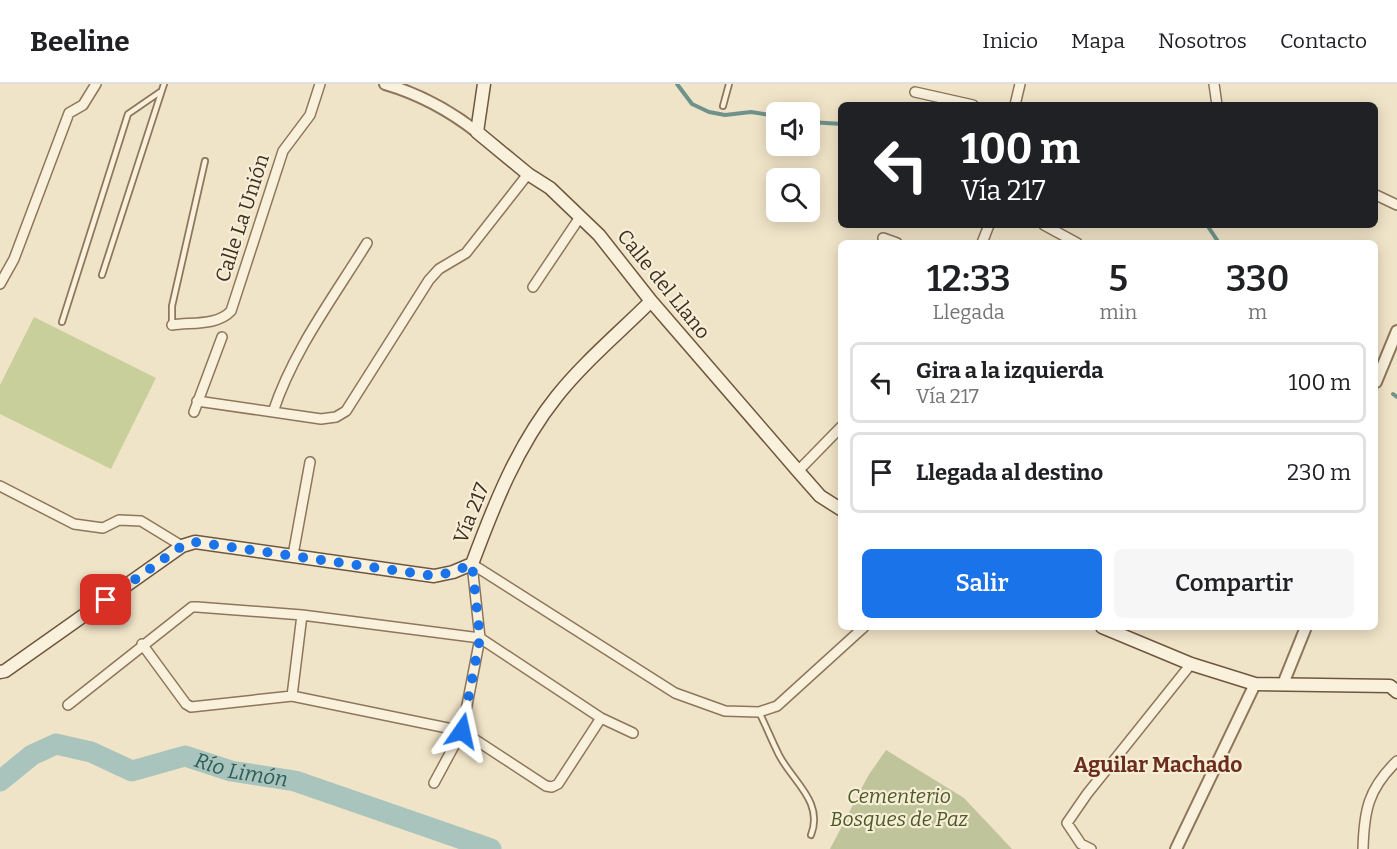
<!DOCTYPE html>
<html lang="es">
<head>
<meta charset="utf-8">
<style>
	:root { --surface:#fff; --page:#f6f6f6; --text:#202124; --muted:#757577; --line:#e0e0e0; --accent:#1a73e8 }
	body { margin:0; font-family:Bitter,serif; background:var(--page); color:var(--text); height:100vh; display:flex; flex-direction:column; font-size:22px; white-space:nowrap }
	* { box-sizing:border-box; margin:0 }
	p { font-size:20px; color:var(--muted) }
	.icon { flex:none; width:33px; height:33px; fill:none; stroke:currentColor; stroke-width:2; stroke-linecap:round; stroke-linejoin:round }
	.map { position:relative; flex:1; overflow:hidden }
	.sheet { position:absolute; left:838px; top:156px; width:540px; height:390px; display:flex; flex-direction:column; background:var(--surface); border-radius:9px; box-shadow:0 3px 15px #0003 }
	.sheet>* { flex:none }
	.top-card { position:absolute; left:838px; top:18px; width:540px; height:126px; border-radius:9px; box-shadow:0 3px 15px #0003; background:#202124; color:#fff; overflow:hidden }
	.fabs { position:absolute; left:766px; top:18px; display:grid; gap:12px }
	.fabs a { display:grid; place-items:center; width:54px; height:54px; border-radius:9px; background:var(--surface); box-shadow:0 3px 15px #0003; font-size:30px }
	.pin { position:absolute; display:grid; place-items:center; width:51px; height:51px; color:#fff; margin:-26px; border-radius:12px; box-shadow:0 3px 9px #0006 }
	.me { position:absolute; width:66px; margin:-33px; rotate:11deg; stroke-linejoin:round; filter:drop-shadow(0 0 4px #0008) }
	.turn { display:flex; align-items:center; gap:21px; height:126px; padding:0 24px; font-size:27px }
	.turn .icon { width:78px; height:78px; stroke-width:2.5 }
	.turn b { display:block; font-size:42px; line-height:51px }
	.eta { display:flex; justify-content:space-evenly; align-items:center; height:102px; text-align:center }
	.eta b { font-size:36px; font-weight:600; line-height:42px }
	.button { display:flex; gap:12px; margin-top:auto; padding:12px 24px }
	.button a { flex:1; height:69px; border-radius:9px; background:var(--accent); color:#fff; font-size:24px; font-weight:600; line-height:69px; text-align:center }
	.button a+a { background:var(--page); color:var(--text) }
	ul { padding:0; list-style:none }
	li { display:flex; align-items:center; gap:18px; height:81px; margin:0 12px 9px; padding:0 12px; border:3px solid var(--line); border-radius:9px }
	li div { flex:1 }
	li b { display:block; font-size:22px }
	li em { font-style:normal }
	header { display:flex; align-items:center; gap:36px; box-sizing:border-box; height:84px; padding:0 30px; background:var(--surface); border-bottom:2px solid var(--line) }
	header strong { font-size:28px }
	nav { display:flex; gap:33px; margin-inline-start:auto; font-size:21px }
	.map>svg:first-child { display:block }
	.green { fill:#c9cf9b }
	.cemetery { fill:#bfc49a }
	.lines { fill:none; stroke-linecap:round; stroke-linejoin:round }
	.stream { stroke:#6f938a; stroke-width:4 }
	.river { stroke:#a9c4bc; stroke-width:21 }
	.service-casing { stroke:#8d765c; stroke-width:8 }
	.minor-casing { stroke:#8d765c; stroke-width:12 }
	.tertiary-casing { stroke:#8d765c; stroke-width:14 }
	.secondary-casing { stroke:#6f573f; stroke-width:15 }
	.service { stroke:#faf1dc; stroke-width:4.5 }
	.minor { stroke:#faf1dc; stroke-width:9 }
	.tertiary { stroke:#faf1dc; stroke-width:10 }
	.secondary { stroke:#faf1dc; stroke-width:12 }
	.route { stroke:#1a73e8; stroke-width:10; stroke-dasharray:0 18 }
	.labels { text-anchor:middle; stroke-width:4.5; stroke-linejoin:round; paint-order:stroke }
	.street-label { font-size:20px; fill:#3d2e20; stroke:#f7eed8 }
	.park-label { font-size:20px; font-style:italic; fill:#4d5a26; stroke:#f7eed8 }
	.neighbourhood-label { font-size:21px; font-weight:bold; fill:#6b2e1e; stroke:#f7eed8 }
	.water-label { font-size:21px; font-style:italic; fill:#2f5d5a; stroke:#f7eed8 }
</style>
</head>
<body>
<header>
<strong>Beeline</strong>
<nav><a>Inicio</a><a>Mapa</a><a>Nosotros</a><a>Contacto</a></nav>
</header>
<div class="map">
<svg width="1397" height="765" viewBox="0 0 1397 765">
	<rect width="100%" height="100%" fill="#f0e4c8"/>
	<!-- green -->
	<path class="green" d="M34 233 156 294 111 385 0 330V301Z"/>
	<!-- cemetery -->
	<path class="cemetery" d="M886 666 964 714 1012 765H830L868 692Z"/>
	<g class="lines">
		<!-- stream -->
		<path class="stream" d="M677 0 692 20 709 28 725 31 751 28 777 32
			M810 38 842 40
			M1207 141 1219 159
			M1393 310 1397 313"/>
		<!-- river -->
		<path class="river" id="s1" d="M0 697 32 671 56 660 91 668 132 687 185 672 231 687 295 697 491 765"/>
		<defs>
			<path id="service" d="M723 22 729 0
				M102 191 164 0
				M62 238 128 30 160 8
				M172 241V222L205 77
				M759 628C766 642 772 657 779 671 793 698 824 718 811 751"/>
			<path id="minor" d="M1214 0 1217 21
				M915 8 973 21
				M1015 21 1020 0
				M1376 111 1397 121
				M1044 141 1077 159
				M883 154 897 159
				M982 159 989 141
				M0 200 14 175 69 29 83 21 96 0
				M533 203 580 133
				M172 241C191 238 217 242 231 227L283 67 310 31 320 0
				M197 317 321 335 336 333 346 327 429 196 439 185 466 169 528 90
				M194 328 222 253
				M273 328C293 267 333 214 367 159
				M798 387 842 342
				M0 402 74 440 103 444 119 436 141 437 182 462
				M293 471 310 378
				M472 480 675 609 725 627 759 628 777 622 864 543
				M142 560 186 620 191 623 292 612 462 647 546 702 552 703 558 700 601 634
				M292 612 302 531
				M68 621 192 523H197L302 531 480 554 601 634 633 649
				M434 699 462 647 480 554 472 480
				M1091 765 1081 760 1067 739 1087 710 1191 580
				M1363 765C1364 727 1368 705 1397 677"/>
			<path id="tertiary" d="M385 0C419 10 449 26 477 48
				M1376 298 1397 247
				M1283 600 1306 543
				M1176 765 1255 600"/>
			<path id="secondary" d="M484 0 477 48 528 90 550 104 599 151 651 217 798 387 820 412 842 426
				M1102 543 1191 580 1255 600 1390 602 1397 608
				M0 588 5 587 182 462 195 458 434 492 453 488 472 480C494 421 517 362 557 312 584 278 620 248 651 217"/>
		</defs>
		<!-- service casing -->
		<use href="#service" class="service-casing"/>
		<!-- minor casing -->
		<use href="#minor" class="minor-casing"/>
		<!-- tertiary casing -->
		<use href="#tertiary" class="tertiary-casing"/>
		<!-- secondary casing -->
		<use href="#secondary" class="secondary-casing"/>
		<!-- service -->
		<use href="#service" class="service"/>
		<!-- minor -->
		<use href="#minor" class="minor"/>
		<!-- tertiary -->
		<use href="#tertiary" class="tertiary"/>
		<!-- secondary -->
		<use href="#secondary" class="secondary"/>
	</g>
	<g class="lines">
		<!-- route -->
		<path class="route" d="M106 516 182 462 195 458 434 492 453 488 472 480 480 554 462 647"/>
	</g>
	<g class="labels">
		<!-- street labels -->
		<g class="street-label">
			<text transform="translate(242 134) rotate(-72)" y="7">Calle La Unión</text>
			<text transform="translate(664 200) rotate(51)" y="7">Calle del Llano</text>
			<text transform="translate(471 429) rotate(-68)" y="7">Vía 217</text>
		</g>
		<!-- park labels -->
		<g class="park-label">
			<text x="899" y="719">Cementerio<tspan x="899" dy="23">Bosques de Paz</tspan></text>
		</g>
		<!-- neighbourhood labels -->
		<g class="neighbourhood-label">
			<text x="1158" y="688">Aguilar Machado</text>
		</g>
		<!-- water labels -->
		<g class="water-label">
			<text dy="7" stroke="none"><textPath href="#s1" startOffset="262">Río Limón</textPath></text>
		</g>
	</g>
</svg>
<div class="fabs">
<a><svg class="icon" aria-label="sound" viewBox="0 0 24 24"><path d="M4 9h4l5-4v14l-5-4H4zM17 9q2 3 0 6"/></svg></a>
<a><svg class="icon" aria-label="search" viewBox="0 0 24 24"><circle cx="10" cy="10" r="6"/><path d="M15 15l6 6"/></svg></a>
</div>
<div class="pin" style="left:106px;top:516px;background:#d93025"><svg class="icon" aria-label="arrive" viewBox="0 0 24 24"><path d="M6 21V4h12l-3 4 3 4H6"/></svg></div>
<svg class="me" style="left:462px;top:647px" viewBox="-20 -20 40 40"><path d="M0-17L14 15 0 8-14 15z" fill="#1a73e8" stroke="#fff" stroke-width="4"/></svg>
<div class="top-card">
<div class="turn"><svg class="icon" aria-label="left" viewBox="0 0 24 24"><path d="M17 20v-9H6M10 6l-5 5 5 5"/></svg><div><b>100 m</b>Vía 217</div></div>
</div>
<section class="sheet">
<div class="eta">
<div><b>12:33</b><p>Llegada</p></div>
<div><b>5</b><p>min</p></div>
<div><b>330</b><p>m</p></div>
</div>
<ul>
<li><svg class="icon" aria-label="left" viewBox="0 0 24 24"><path d="M17 20v-9H6M10 6l-5 5 5 5"/></svg><div><b>Gira a la izquierda</b><p>Vía 217</p></div><em>100 m</em></li>
<li><svg class="icon" aria-label="arrive" viewBox="0 0 24 24"><path d="M6 21V4h12l-3 4 3 4H6"/></svg><div><b>Llegada al destino</b></div><em>230 m</em></li>
</ul>
<div class="button"><a>Salir</a><a>Compartir</a></div>
</section>
</div>
</body>
</html>
